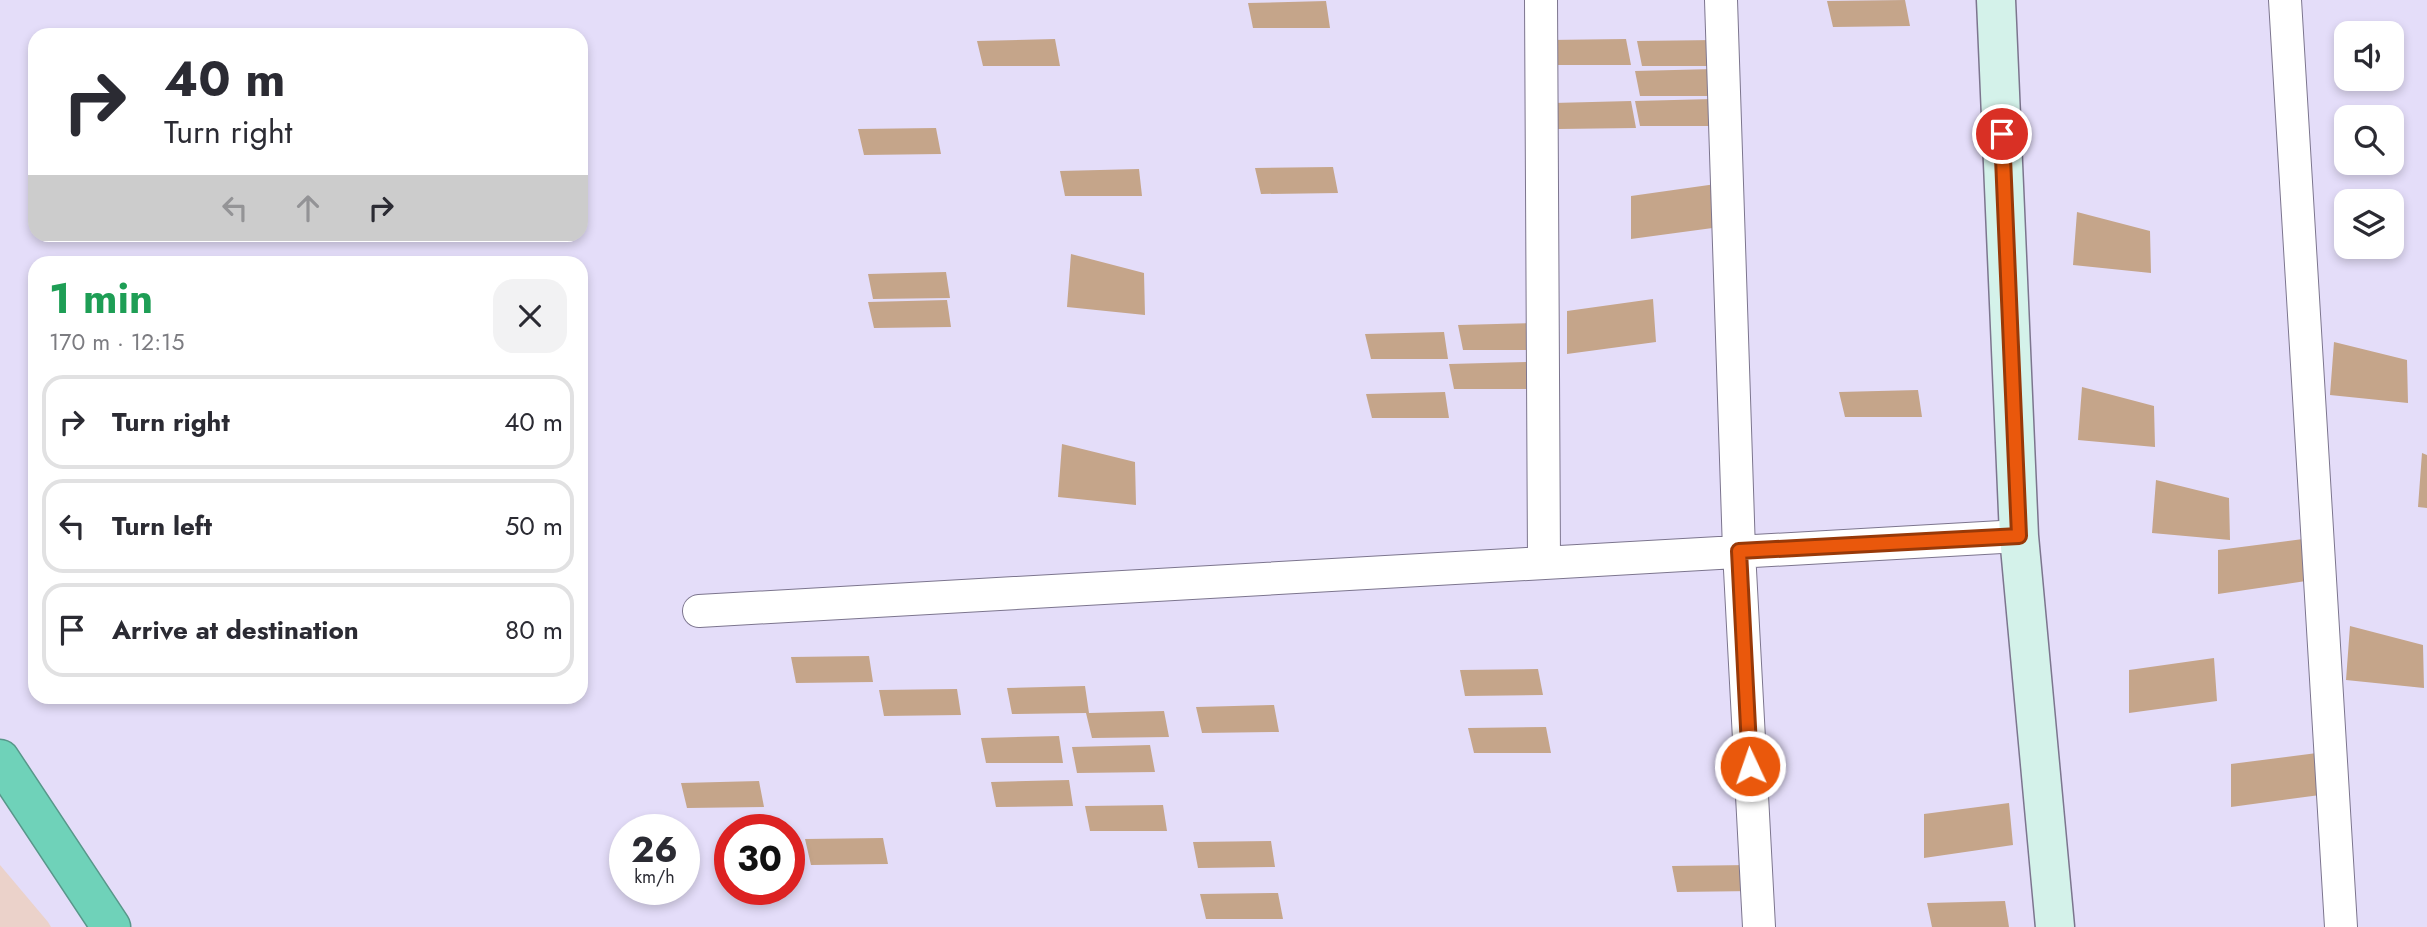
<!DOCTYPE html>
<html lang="en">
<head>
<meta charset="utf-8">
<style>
	:root { --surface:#fff; --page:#f2f2f3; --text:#2b2b33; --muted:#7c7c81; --line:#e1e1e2 }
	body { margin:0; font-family:Jost,sans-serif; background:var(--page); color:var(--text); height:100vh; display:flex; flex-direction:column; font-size:26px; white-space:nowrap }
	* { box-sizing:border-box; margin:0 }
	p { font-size:23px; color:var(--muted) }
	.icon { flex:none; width:38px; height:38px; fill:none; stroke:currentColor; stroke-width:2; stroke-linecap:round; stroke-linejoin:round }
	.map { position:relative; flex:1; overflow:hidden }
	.sheet { position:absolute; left:28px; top:256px; width:560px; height:448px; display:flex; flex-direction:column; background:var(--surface); border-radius:21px; box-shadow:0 4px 10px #0003 }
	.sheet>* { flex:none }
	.guide { position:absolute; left:28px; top:28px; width:560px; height:214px; border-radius:21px; box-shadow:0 4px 10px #0003; background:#fff; color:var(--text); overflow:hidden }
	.tools { position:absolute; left:2334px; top:21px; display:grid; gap:14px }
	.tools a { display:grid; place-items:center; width:70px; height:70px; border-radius:14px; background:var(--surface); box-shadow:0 4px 10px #0003; font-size:35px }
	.speed { position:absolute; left:609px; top:814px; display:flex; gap:14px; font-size:35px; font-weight:700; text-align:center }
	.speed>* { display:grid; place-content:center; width:91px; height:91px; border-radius:50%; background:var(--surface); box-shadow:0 4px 10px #0003; line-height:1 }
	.speed small { font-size:18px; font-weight:400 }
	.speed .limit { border:10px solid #d22; background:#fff; color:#111 }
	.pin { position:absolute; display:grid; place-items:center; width:60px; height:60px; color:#fff; margin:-30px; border:4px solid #fff; border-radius:50%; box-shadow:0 2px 7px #0007 }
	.me { position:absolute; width:77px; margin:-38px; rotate:357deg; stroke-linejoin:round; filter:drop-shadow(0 0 5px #0008) }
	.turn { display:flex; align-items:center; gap:24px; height:147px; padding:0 21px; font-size:32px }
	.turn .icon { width:91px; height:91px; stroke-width:2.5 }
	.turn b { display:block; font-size:49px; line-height:60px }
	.lanes { display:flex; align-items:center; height:66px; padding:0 21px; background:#0003; justify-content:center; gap:35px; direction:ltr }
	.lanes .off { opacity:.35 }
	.round { display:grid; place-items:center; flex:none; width:74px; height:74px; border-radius:21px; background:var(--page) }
	.overview { display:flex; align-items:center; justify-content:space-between; height:119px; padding:0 21px }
	h1 { font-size:42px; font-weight:700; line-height:52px; color:#1e9e55 }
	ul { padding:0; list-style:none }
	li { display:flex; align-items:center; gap:21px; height:94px; margin:0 14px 10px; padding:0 7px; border:4px solid var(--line); border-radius:21px }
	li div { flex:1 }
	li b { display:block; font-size:26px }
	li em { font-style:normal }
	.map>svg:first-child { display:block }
	.industrial { fill:#ebd2ca }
	.building { fill:#c5a58a }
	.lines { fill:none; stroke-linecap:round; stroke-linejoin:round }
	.street-casing { stroke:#7c758e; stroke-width:34 }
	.secondary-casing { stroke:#7c758e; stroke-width:41 }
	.highway-casing { stroke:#58978a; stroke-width:41 }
	.street { stroke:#fff; stroke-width:32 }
	.secondary { stroke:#d4f2ea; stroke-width:38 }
	.highway { stroke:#6fd2b9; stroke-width:38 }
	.route-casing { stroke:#983908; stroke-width:18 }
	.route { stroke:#ea580c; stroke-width:12 }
</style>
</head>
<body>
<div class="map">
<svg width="2427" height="927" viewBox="0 0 2427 927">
	<rect width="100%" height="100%" fill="#e4ddf9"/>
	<!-- industrial -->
	<path class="industrial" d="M0 865 48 922 51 927H0Z"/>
	<!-- building -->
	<path class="building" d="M1905 0 1910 26 1833 27 1827 1Z
		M1326 1 1330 28H1253L1248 3Z
		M1055 39 1060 66H983L977 41Z
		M1626 39 1631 65H1554L1548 40Z
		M1715 40 1720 66H1642L1637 41Z
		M1714 69 1718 96H1640L1635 71Z
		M1713 99 1718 126H1640L1635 101Z
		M1631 101 1636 128 1558 129 1553 103Z
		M936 128 941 154 864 155 858 129Z
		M1333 167 1338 193 1261 194 1255 168Z
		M1139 169 1142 196H1065L1060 171Z
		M1716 184 1720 227 1631 239V196Z
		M2077 212 2150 231 2151 273 2073 265Z
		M1071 254 1144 273 1145 315 1067 307Z
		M946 272 950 298 873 299 868 274Z
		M1653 299 1656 342 1567 354V311Z
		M947 300 951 327 874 328 868 302Z
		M1536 323 1540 350H1463L1458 325Z
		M1444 332 1448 359H1371L1365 334Z
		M2334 342 2407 360 2408 403 2330 395Z
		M1527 362 1531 389H1454L1449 364Z
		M2082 387 2154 406 2155 447 2078 440Z
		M1918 390 1922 417H1845L1839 392Z
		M1445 392 1449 418H1372L1366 394Z
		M1062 444 1135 462 1136 505 1058 497Z
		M2422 453 2427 455V508L2418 507Z
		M2156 480 2229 498 2230 540 2152 533Z
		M2303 539 2306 581 2218 594V550Z
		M2350 626 2423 645 2424 688 2346 680Z
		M869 656 873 682 796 683 791 657Z
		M2214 658 2217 701 2129 713V670Z
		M1538 669 1543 695 1465 696 1460 670Z
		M1085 686 1089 713 1164 711 1169 737 1092 738 1086 713 1012 714 1007 688Z
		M957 689 961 715 884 716 879 690Z
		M1274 705 1279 732 1202 733 1196 707Z
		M1546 727 1551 753H1474L1468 728Z
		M1059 736 1063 763H986L981 738Z
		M1150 745 1155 772 1077 773 1072 747Z
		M2317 753 2320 795 2231 807V764Z
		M1069 780 1073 806 996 807 991 782Z
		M759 781 764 807 687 808 681 783Z
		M2009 803 2013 845 1924 858V814Z
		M1163 805 1167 831H1090L1085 806Z
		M883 838 888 864 811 865 805 839Z
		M1271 841 1275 867 1198 868 1193 842Z
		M1750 865 1754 891 1677 892 1672 866Z
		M1278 893 1283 919H1206L1200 894Z
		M2005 901 2009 927H1932L1927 903Z"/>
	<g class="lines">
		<defs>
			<path id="street" d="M1541 0 1544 562
				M1721 0 1739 551 1759 927
				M2285 0 2341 927
				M699 611 2019 536"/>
			<path id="secondary" d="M1996 0 2019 536 2055 927"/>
			<path id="highway" d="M0 759 111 927"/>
		</defs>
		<!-- street casing -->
		<use href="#street" class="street-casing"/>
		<!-- secondary casing -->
		<use href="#secondary" class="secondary-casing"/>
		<!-- highway casing -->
		<use href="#highway" class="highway-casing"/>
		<!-- street -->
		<use href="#street" class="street"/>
		<!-- secondary -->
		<use href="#secondary" class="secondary"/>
		<!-- highway -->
		<use href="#highway" class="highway"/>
	</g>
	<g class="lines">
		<defs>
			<path id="route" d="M1750 766 1739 551 2019 536 2002 134"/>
		</defs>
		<!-- route casing -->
		<use href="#route" class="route-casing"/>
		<!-- route -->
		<use href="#route" class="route"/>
	</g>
</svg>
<div class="tools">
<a><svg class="icon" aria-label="sound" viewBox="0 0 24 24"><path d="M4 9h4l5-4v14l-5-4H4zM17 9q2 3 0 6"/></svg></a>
<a><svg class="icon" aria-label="search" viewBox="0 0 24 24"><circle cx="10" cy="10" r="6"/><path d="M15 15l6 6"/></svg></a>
<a><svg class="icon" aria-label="layers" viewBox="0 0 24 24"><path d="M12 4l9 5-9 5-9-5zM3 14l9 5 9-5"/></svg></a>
</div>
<div class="speed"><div>26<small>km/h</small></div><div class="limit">30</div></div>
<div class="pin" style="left:2002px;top:134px;background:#d93025"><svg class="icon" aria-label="arrive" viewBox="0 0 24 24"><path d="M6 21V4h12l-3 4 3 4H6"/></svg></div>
<svg class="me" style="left:1750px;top:766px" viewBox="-20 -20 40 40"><circle r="17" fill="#ea580c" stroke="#fff" stroke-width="3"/><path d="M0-11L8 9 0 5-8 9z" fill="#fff"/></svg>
<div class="guide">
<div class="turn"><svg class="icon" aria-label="right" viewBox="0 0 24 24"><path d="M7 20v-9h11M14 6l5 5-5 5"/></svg><div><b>40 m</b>Turn right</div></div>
<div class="lanes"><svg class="icon off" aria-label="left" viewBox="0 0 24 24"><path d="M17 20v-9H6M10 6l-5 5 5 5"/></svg><svg class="icon off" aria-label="ahead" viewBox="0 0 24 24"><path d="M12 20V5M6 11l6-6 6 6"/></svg><svg class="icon" aria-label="right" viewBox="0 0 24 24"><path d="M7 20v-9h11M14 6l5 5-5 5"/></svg></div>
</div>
<section class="sheet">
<div class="overview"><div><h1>1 min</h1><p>170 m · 12:15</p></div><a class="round"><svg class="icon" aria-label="close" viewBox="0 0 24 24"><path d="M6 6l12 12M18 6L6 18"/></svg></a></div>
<ul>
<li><svg class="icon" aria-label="right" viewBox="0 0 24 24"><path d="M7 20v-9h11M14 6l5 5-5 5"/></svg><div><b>Turn right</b></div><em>40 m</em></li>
<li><svg class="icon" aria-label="left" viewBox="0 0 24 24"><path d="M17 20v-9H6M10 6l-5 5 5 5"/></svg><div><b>Turn left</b></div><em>50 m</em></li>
<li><svg class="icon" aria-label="arrive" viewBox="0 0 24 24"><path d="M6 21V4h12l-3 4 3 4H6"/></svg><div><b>Arrive at destination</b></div><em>80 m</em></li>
</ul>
</section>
</div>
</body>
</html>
